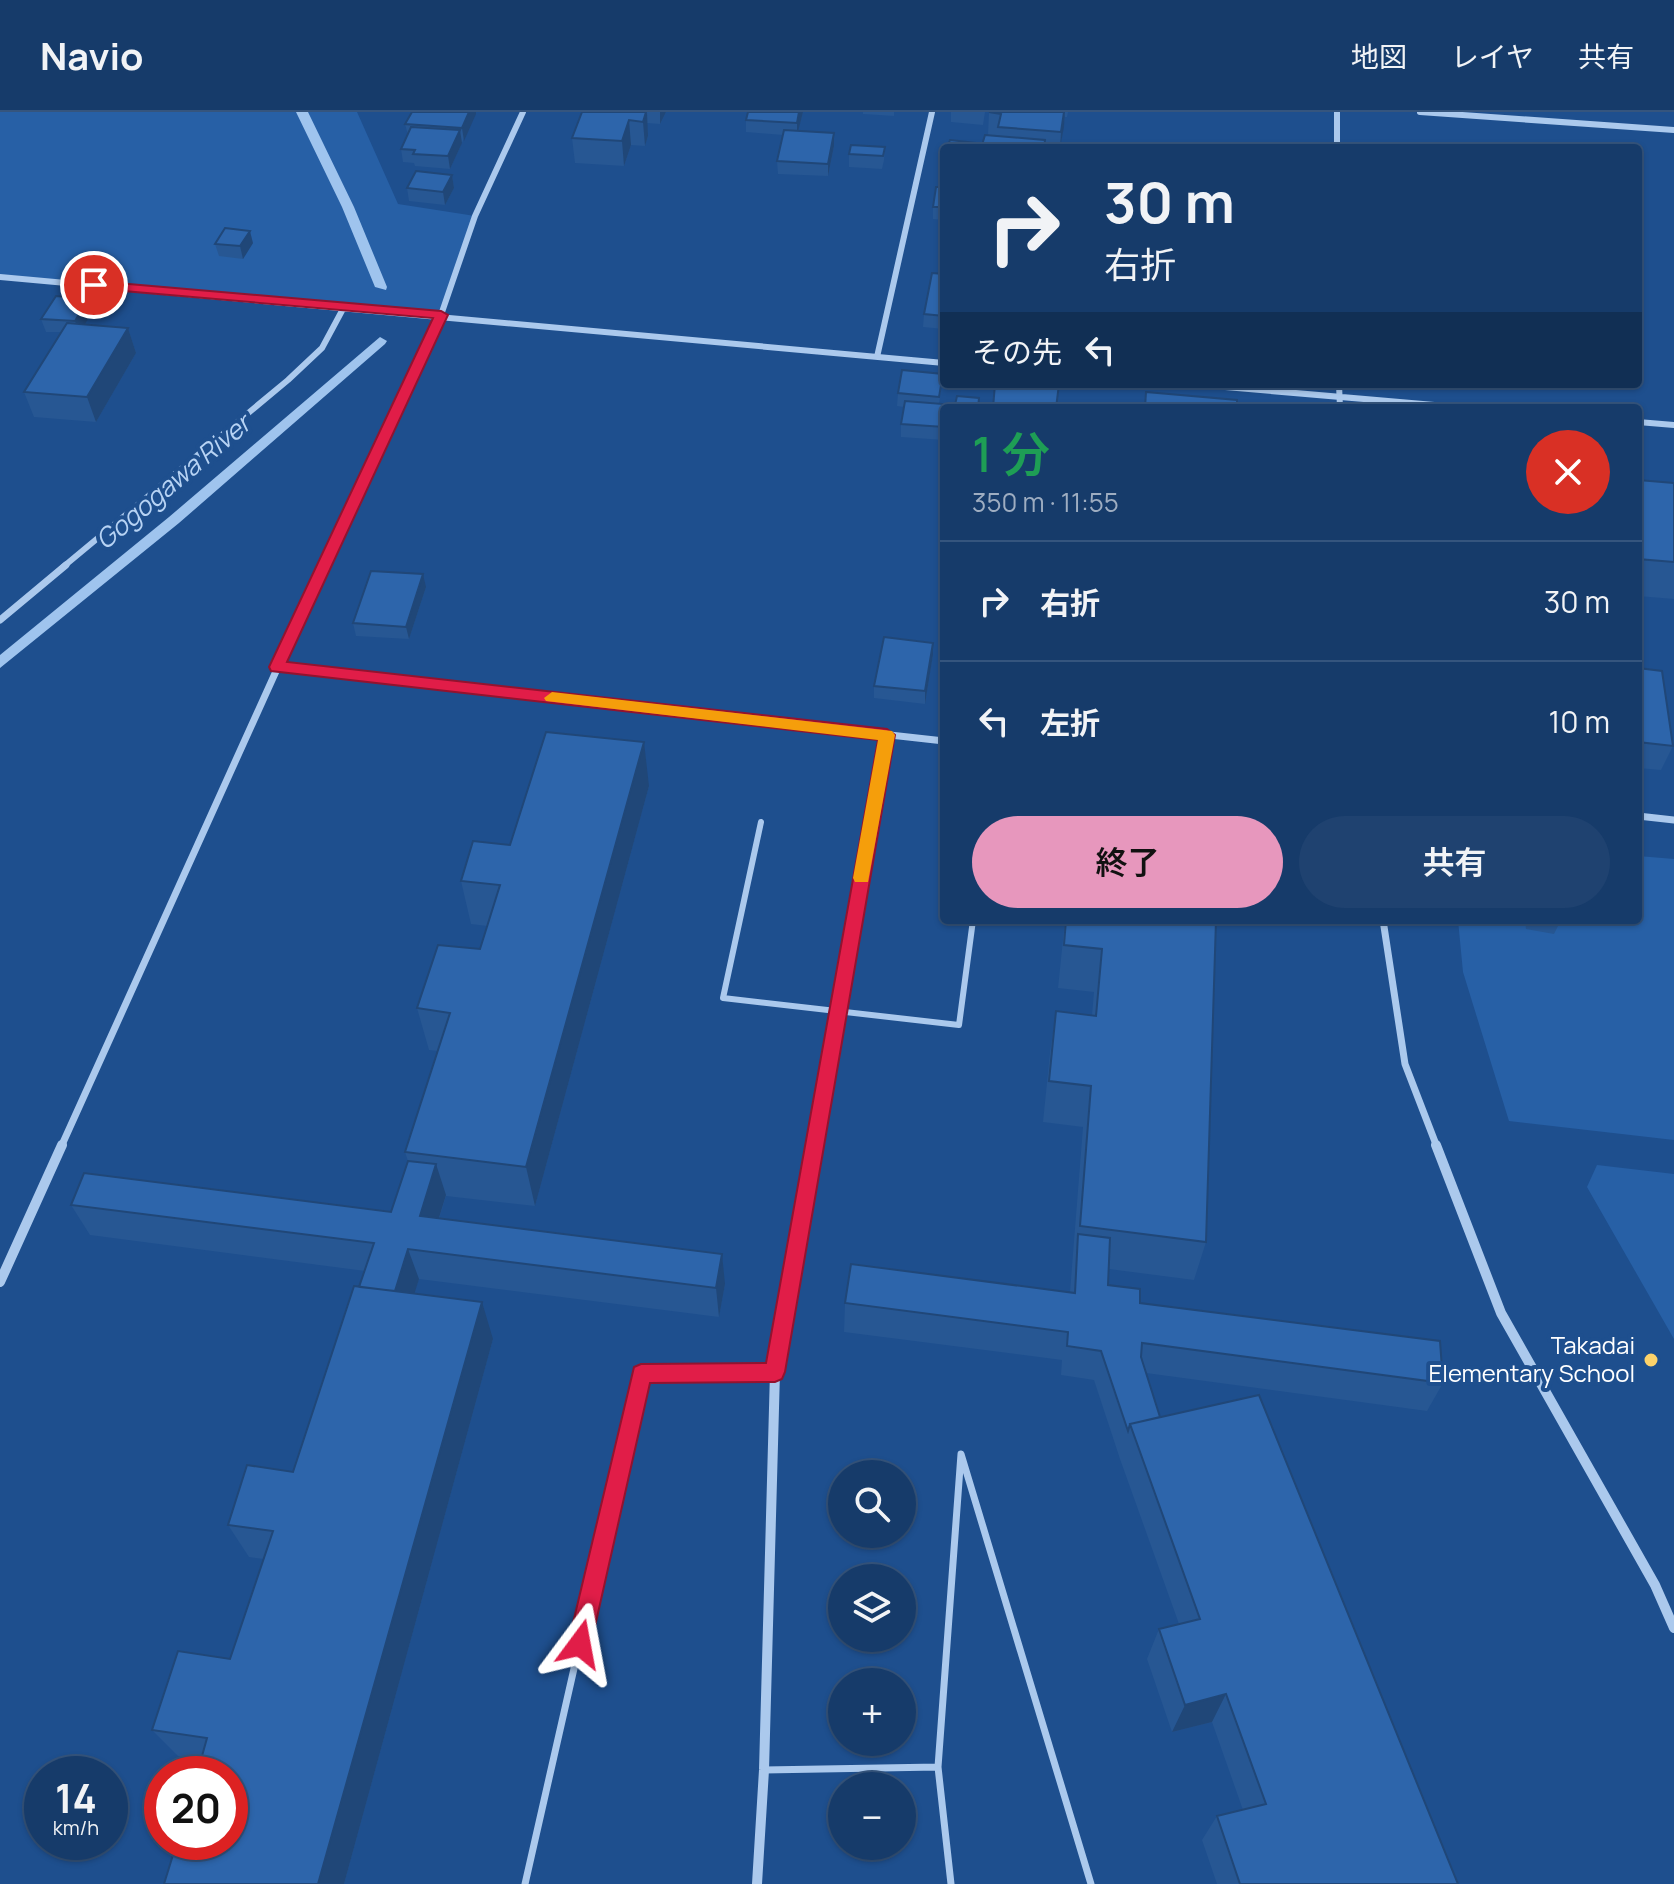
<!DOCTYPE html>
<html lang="ja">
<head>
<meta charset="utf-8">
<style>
	:root { --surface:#163b6a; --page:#1f4270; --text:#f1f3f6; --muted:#9eadc1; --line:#35557e; --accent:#e797bd }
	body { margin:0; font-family:Manrope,"Noto Sans JP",sans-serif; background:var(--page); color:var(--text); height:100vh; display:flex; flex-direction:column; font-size:30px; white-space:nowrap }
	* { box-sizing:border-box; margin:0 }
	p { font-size:26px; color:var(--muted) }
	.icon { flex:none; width:44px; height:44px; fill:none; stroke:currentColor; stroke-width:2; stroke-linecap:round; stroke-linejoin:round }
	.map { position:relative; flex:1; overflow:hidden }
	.panel { position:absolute; left:940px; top:292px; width:702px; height:520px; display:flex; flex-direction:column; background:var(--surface); border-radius:8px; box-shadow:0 2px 6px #0004,0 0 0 2px var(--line) }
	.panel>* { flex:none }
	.hud { position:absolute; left:940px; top:32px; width:702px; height:244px; border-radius:8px; box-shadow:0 2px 6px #0004,0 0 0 2px var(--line); background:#163b6a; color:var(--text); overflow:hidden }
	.controls { position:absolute; left:828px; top:1348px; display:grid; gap:16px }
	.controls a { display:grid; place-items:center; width:88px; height:88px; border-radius:50%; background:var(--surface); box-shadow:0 2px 6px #0004,0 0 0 2px var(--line); font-size:40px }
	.speed { position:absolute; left:24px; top:1644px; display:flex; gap:16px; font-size:40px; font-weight:700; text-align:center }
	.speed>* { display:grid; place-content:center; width:104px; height:104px; border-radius:50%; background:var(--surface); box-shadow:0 2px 6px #0004,0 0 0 2px var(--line); line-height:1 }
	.speed small { font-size:20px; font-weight:400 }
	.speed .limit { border:12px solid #d22; background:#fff; color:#111 }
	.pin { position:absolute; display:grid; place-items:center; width:68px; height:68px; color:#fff; margin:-34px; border:4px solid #fff; border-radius:50%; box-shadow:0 2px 8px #0007 }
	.me { position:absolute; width:88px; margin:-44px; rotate:13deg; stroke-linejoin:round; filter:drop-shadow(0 0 6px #0008) }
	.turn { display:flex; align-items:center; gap:28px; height:168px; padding:0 32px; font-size:36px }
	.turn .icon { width:104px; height:104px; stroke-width:2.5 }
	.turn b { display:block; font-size:56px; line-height:68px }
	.then { display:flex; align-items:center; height:76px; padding:0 32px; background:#0003; gap:16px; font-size:30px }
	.round { display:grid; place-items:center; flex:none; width:84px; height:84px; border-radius:42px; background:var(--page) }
	.headline { display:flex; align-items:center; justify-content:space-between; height:136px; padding:0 32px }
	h1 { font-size:48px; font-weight:600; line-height:60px; color:#1e9e55 }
	.action { display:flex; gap:16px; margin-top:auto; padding:16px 32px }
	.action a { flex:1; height:92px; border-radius:48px; background:var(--accent); color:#111; font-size:32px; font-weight:600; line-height:92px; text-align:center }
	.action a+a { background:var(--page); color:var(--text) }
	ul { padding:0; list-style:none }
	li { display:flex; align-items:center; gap:24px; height:120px; padding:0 32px; border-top:2px solid var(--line) }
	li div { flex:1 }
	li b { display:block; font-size:30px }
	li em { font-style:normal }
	header { display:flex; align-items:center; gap:48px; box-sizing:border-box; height:112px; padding:0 40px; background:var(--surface); border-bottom:2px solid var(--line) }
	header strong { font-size:38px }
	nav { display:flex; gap:44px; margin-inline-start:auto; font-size:28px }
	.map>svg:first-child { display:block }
	.green { fill:#2760a6 }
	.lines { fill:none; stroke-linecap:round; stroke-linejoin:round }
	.stream { fill:#9fc4ee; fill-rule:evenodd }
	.lane-far1 { stroke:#abc9ed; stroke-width:6 }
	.lane { stroke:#abc9ed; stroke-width:7 }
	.street-far2 { stroke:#abc9ed; stroke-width:6 }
	.street-far1 { stroke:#abc9ed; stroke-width:7 }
	.street { stroke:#abc9ed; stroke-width:10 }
	.wall { fill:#275793 }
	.shaded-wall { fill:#204778 }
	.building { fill:#2d65ab; stroke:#204778; stroke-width:2 }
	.route { fill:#e11d48; stroke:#92132f; stroke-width:2 }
	.slow { fill:#f59e0b }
	.poi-dot { fill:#fcd26a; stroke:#1e4f8e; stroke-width:3 }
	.labels { text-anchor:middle; stroke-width:8; stroke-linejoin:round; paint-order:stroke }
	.poi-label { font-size:24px; fill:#fff; stroke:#1e4f8e; text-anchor:end }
	.water-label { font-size:26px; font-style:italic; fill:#b7d3f4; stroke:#1e4f8e }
</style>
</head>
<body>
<header>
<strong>Navio</strong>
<nav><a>地図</a><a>レイヤ</a><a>共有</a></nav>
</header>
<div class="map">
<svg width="1674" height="1772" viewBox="0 0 1674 1772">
	<rect width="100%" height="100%" fill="#1e4f8e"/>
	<!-- green -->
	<path class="green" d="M0 0H357L398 92 475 104 441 203 0 165Z
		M1638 744 1674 747V1028L1509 1009 1463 860 1458 808H1638Z
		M1597 1053 1674 1062V1227L1587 1075Z"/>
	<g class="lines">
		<!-- stream -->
		<path class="stream" d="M296 0H308L354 95 387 175 386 178 375 175 342 95Z
			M380 225 387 229 385 232 179 411 0 556V543L169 405Z"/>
		<!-- lane-far1 -->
		<path class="lane-far1" d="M761 710 723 886 959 913 973 808"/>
		<!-- lane -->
		<path class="lane" d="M938 1655 951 1772
			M764 1658 938 1655 961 1342 1091 1772
			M525 1772 641 1262 775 1260"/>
		<!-- street-far2 -->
		<path class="street-far2" d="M1337 0V36
			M1420 0 1674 18
			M0 165 944 251
			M877 245 932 0
			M1190 272 1469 296
			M1339 272 1340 296
			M1638 310 1674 313
			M63 455 288 268 322 236 344 195
			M323 455 441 203 475 104 523 0"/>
		<!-- street-far1 -->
		<path class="street-far1" d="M0 508 66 453
			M277 555 944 629
			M1638 704 1674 708
			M1383 808 1405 952 1437 1035
			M61 1035 324 453
			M815 1035 887 623"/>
		<!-- street -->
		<path class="street" d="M1436 1033 1501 1201 1655 1473 1674 1516
			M0 1170 62 1033
			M757 1772 764 1658 775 1260 815 1033"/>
	</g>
	<!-- wall -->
	<path class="wall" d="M412 0H476L450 57 415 54 414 51 403 50 401 37 408 23 405 12Z
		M582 0H666L660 12 647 11 648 24 645 34 631 33 624 54 575 51 572 26Z
		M748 0H803L798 19 834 34 828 64 778 62 777 49 783 23 746 20V8Z
		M863 0H894V4L863 2Z
		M951 0H985L983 13 951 10Z
		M989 0H1068L1067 5H1065L1060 36H982V33L988 23Z
		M885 35 884 48 882 57 849 55V42Z
		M452 63 454 76 445 93 409 89 407 76Z
		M944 75V108L933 107V95Z
		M253 131 243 147 219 144 215 132Z
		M944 162V217L923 215 924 202Z
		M93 199 85 212 128 216 136 241 96 310 34 305 24 280 61 220H46L41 207Z
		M943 262 939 292 955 293 944 296V328L901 325V312L904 295 897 294 898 281Z
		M1638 368 1674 371V487L1638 484Z
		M426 475 409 527 356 524 353 511Z
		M933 531V543L925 592 874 586V574Z
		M1638 556 1673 634 1661 658 1638 656Z
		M649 674 535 1094 446 1084 439 1107 725 1172 719 1205 419 1167 414 1181 493 1227 344 1772H164L201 1648 178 1644 152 1618 230 1547 264 1447 249 1445 228 1413 293 1360 365 1159 90 1123 71 1093 391 1100 408 1049 405 1040 438 939 429 938 417 896 480 837 487 814 471 812 461 769 510 733Z
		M1065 808H1216L1206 1130 1194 1168 1109 1157 1108 1173 1140 1191 1443 1271 1427 1299 1146 1261 1160 1305 1458 1772H1217L1202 1728 1217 1704 1243 1698 1212 1610 1172 1620 1147 1547 1159 1517 1179 1512 1120 1347 1094 1268 1061 1263 1062 1248 844 1220 845 1191 1070 1180 1083 1015 1043 1010 1050 941 1056 899 1092 903 1094 880 1058 876Z
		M1525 808H1560V810L1554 822 1526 817Z"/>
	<!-- shaded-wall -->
	<path class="shaded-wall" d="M469 0H476V2L464 29 462 16Z
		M647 0 648 24 645 34 643 10Z
		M660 0H666L660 12Z
		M799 0H803L797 24V11Z
		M1065 0 1064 15 1060 36 1061 20Z
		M629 8 631 33 624 54 622 29Z
		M460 18 462 31 450 57 448 44Z
		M834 21V34L828 64V52Z
		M452 63 454 76 445 93 443 80Z
		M250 119 253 131 243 147 240 134Z
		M88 187 93 199 79 222 75 209Z
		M128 216 136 241 96 310 87 285Z
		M423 462 426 475 409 527 406 515Z
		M933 531V543L925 592V579Z
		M644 630 649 674 535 1094 526 1055Z
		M436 1052 446 1083 430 1135 420 1104Z
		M408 1137 419 1167 404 1215 393 1186Z
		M722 1142 725 1172 719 1205 716 1176Z
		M482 1190 493 1227 344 1772H318Z
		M1226 1582 1212 1610 1172 1620 1185 1593Z"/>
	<!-- building -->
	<path class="building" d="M412 0H469L462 16 405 12Z
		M582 0H646L643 10 629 8 622 29 572 26Z
		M748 0H799L797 11 746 8Z
		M989 0H1064L1061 20 998 15 1001 2Z
		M411 15 460 18 448 44 413 42 415 38 401 37Z
		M784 18 834 21 828 52 777 49Z
		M985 23 1045 28 1044 36H988L989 33H982Z
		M950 28 977 31 975 36H947Z
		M851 33 885 35 883 44 849 42Z
		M416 59 452 63 443 80 407 76Z
		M936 75H944V95H933Z
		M225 116 250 119 240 134 215 132Z
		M932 161 944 162V204L924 202Z
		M56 184 88 187 75 209 41 207Z
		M67 211 128 216 87 285 24 280Z
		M902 258 943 262 939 285 898 281Z
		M995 272H1059L1056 296H993Z
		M1146 280 1237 288V296H1145Z
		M957 284 979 286 978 296H944V315L901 312 905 289 955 293Z
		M1638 368 1674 371V450L1638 447Z
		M371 459 423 462 406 515 353 511Z
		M884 525 933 531 925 579 874 574Z
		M1638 556 1662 559 1673 634 1638 630Z
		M546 620 644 630 526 1055 405 1040 450 901 417 896 438 833 480 837 500 773 461 769 473 729 510 733Z
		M1066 808H1216L1206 1130 1080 1114 1091 974 1049 969 1056 899 1096 904 1102 837 1064 833Z
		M408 1049 436 1052 420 1104 722 1142 716 1176 408 1137 395 1179 359 1175 374 1131 71 1093 84 1061 391 1100Z
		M1078 1122 1110 1126 1108 1173 1140 1177V1191L1440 1229 1443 1271 1142 1231 1141 1245 1160 1305 1130 1312 1128 1319 1101 1239 1067 1234 1068 1220 845 1191 851 1152 1075 1181Z
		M354 1174 482 1190 318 1772H164L177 1730H230V1662H197L207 1626 152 1618 178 1539 230 1547 273 1419 228 1413 247 1353 293 1360Z
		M1259 1283 1458 1772H1240L1217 1704 1266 1692 1226 1582 1185 1593 1159 1517 1200 1507 1130 1312Z"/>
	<!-- route -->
	<path class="route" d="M94 169 441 199 448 203 287 550 887 617 895 623 785 1260 782 1267 775 1270 650 1271 591 1532 588 1540 580 1543 572 1540 568 1532 634 1255 641 1252 766 1251 878 628 271 559 269 555 433 206 89 176V170Z"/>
	<!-- slow -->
	<path class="slow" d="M552 580 892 619 895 623 868 770H855L853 766 878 628 546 589 544 586Z"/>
	<!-- markers -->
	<circle class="poi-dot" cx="1651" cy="1248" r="8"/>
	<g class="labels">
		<!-- poi labels -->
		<g class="poi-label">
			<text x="1635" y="1242">Takadai<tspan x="1635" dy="28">Elementary School</tspan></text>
		</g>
		<!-- water labels -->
		<g class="water-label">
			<text transform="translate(173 370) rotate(-40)" y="9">Gogogawa River</text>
		</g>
	</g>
</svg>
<div class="controls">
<a><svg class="icon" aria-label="search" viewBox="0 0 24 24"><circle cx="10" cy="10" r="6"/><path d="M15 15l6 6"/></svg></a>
<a><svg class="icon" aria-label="layers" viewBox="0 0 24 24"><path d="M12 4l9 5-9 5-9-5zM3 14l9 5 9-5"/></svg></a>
<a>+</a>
<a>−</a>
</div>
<div class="speed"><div>14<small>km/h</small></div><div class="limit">20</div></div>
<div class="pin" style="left:94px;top:173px;background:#d93025"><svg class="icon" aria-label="arrive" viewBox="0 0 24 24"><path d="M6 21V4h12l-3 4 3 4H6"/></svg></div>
<svg class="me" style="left:580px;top:1532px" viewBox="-20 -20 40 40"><path d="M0-17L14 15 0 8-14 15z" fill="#e11d48" stroke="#fff" stroke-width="4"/></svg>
<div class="hud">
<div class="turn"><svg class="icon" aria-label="right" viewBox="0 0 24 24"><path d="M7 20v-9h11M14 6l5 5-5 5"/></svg><div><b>30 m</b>右折</div></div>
<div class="then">その先<svg class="icon" aria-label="left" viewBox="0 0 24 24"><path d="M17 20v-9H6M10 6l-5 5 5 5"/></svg></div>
</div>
<section class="panel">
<div class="headline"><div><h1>1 分</h1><p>350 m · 11:55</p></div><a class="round" style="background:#d93025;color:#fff"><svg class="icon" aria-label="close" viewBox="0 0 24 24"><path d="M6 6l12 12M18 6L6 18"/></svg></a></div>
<ul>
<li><svg class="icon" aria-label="right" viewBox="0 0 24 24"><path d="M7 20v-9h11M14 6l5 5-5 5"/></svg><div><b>右折</b></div><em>30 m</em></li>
<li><svg class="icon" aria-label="left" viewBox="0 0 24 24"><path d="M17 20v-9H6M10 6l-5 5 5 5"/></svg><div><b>左折</b></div><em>10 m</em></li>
</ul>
<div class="action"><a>終了</a><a>共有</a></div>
</section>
</div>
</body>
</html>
